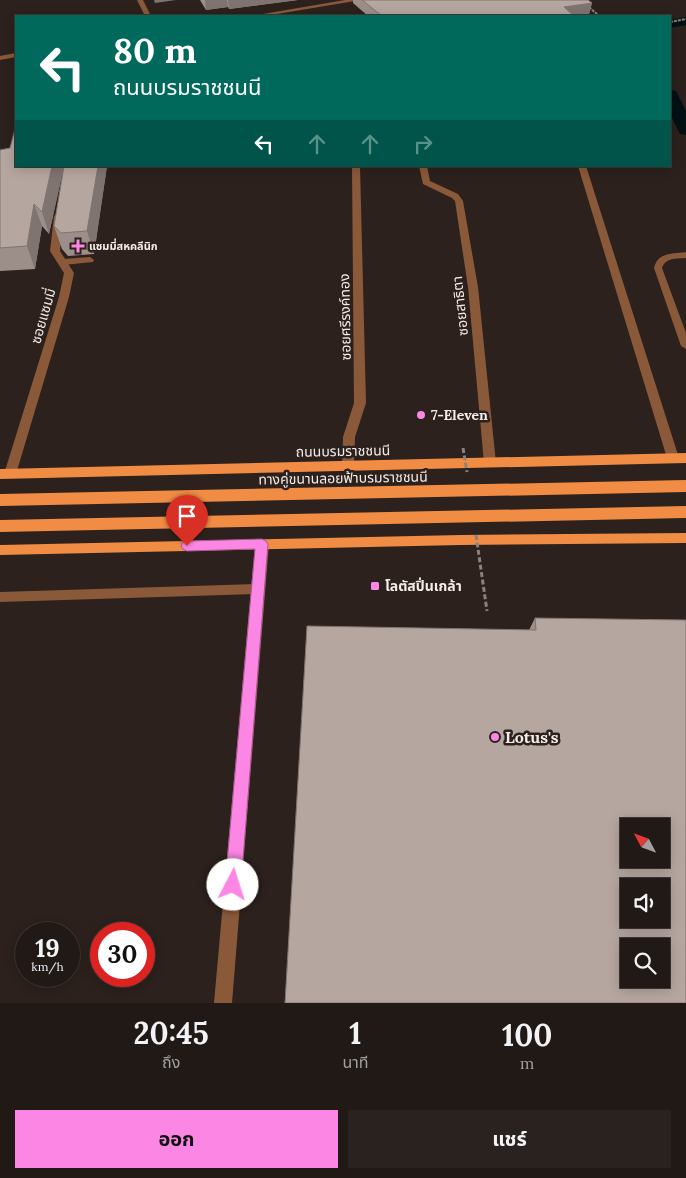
<!DOCTYPE html>
<html lang="th">
<head>
<meta charset="utf-8">
<style>
	:root { --surface:#211915; --page:#29221e; --text:#f1f3f6; --muted:#a2a0a0; --line:#3e3834; --accent:#fc86e4 }
	body { margin:0; font-family:Lora,"Noto Sans Thai",serif; background:var(--page); color:var(--text); height:100vh; display:flex; flex-direction:column; font-size:19px; white-space:nowrap }
	* { box-sizing:border-box; margin:0 }
	p { font-size:16px; color:var(--muted) }
	.icon { flex:none; width:28px; height:28px; fill:none; stroke:currentColor; stroke-width:2; stroke-linecap:round; stroke-linejoin:round }
	.map { position:relative; height:1003px; overflow:hidden }
	.sheet { display:flex; flex-direction:column; background:var(--surface); flex:1 }
	.sheet>* { flex:none }
	.top-card { position:absolute; left:15px; top:15px; width:656px; height:152px; border-radius:0px; box-shadow:0 2px 12px #0003,0 0 0 1px var(--line); background:#00695c; color:#fff; overflow:hidden }
	.needle { width:32px; rotate:311deg }
	.controls { position:absolute; left:620px; top:818px; display:grid; gap:10px }
	.controls a { display:grid; place-items:center; width:50px; height:50px; border-radius:0px; background:var(--surface); box-shadow:0 2px 12px #0003,0 0 0 1px var(--line); font-size:25px }
	.speed { position:absolute; left:15px; top:922px; display:flex; gap:10px; font-size:25px; font-weight:700; text-align:center }
	.speed>* { display:grid; place-content:center; width:65px; height:65px; border-radius:50%; background:var(--surface); box-shadow:0 2px 12px #0003,0 0 0 1px var(--line); line-height:1 }
	.speed small { font-size:12px; font-weight:400 }
	.speed .limit { border:8px solid #d22; background:#fff; color:#111 }
	.pin { position:absolute; display:grid; place-items:center; width:42px; height:42px; color:#fff; margin:-51px -21px; border-radius:50% 50% 50% 0; rotate:-45deg; box-shadow:0 0 5px #0007 }
	.pin .icon { rotate:45deg }
	.me { position:absolute; width:55px; margin:-28px; rotate:5deg; stroke-linejoin:round; filter:drop-shadow(0 0 4px #0008) }
	.turn { display:flex; align-items:center; gap:18px; height:105px; padding:0 15px; font-size:22px }
	.turn .icon { width:65px; height:65px; stroke-width:2.5 }
	.turn b { display:block; font-size:35px; line-height:42px }
	.lanes { display:flex; align-items:center; height:48px; padding:0 15px; background:#0003; justify-content:center; gap:25px; direction:ltr }
	.lanes .off { opacity:.35 }
	.eta { display:flex; justify-content:space-evenly; align-items:center; height:85px; text-align:center }
	.eta b { font-size:30px; font-weight:700; line-height:35px }
	.button { display:flex; gap:10px; margin-top:auto; padding:10px 15px }
	.button a { flex:1; height:58px; border-radius:0px; background:var(--accent); color:#111; font-size:20px; font-weight:700; line-height:58px; text-align:center }
	.button a+a { background:var(--page); color:var(--text) }
	.map>svg:first-child { display:block }
	.lines { fill:none; stroke-linecap:round; stroke-linejoin:round }
	.canal { fill:#031014; fill-rule:evenodd }
	.path { stroke:#8b817d; stroke-width:2; stroke-dasharray:3 1; stroke-linecap:butt }
	.service { fill:#8a5939; fill-rule:evenodd }
	.minor { fill:#8a5939; fill-rule:evenodd }
	.primary { fill:#f18c44; fill-rule:evenodd }
	.path-bridge { stroke:#8b817d; stroke-width:3; stroke-dasharray:5 2.5; stroke-linecap:butt }
	.primary-bridge { stroke:#f18c44; stroke-width:12 }
	.wall { fill:#9c8f89 }
	.shaded-wall { fill:#7f746f }
	.building { fill:#b5a69f; stroke:#7f746f; fill-rule:evenodd }
	.route { fill:#fc86e4; stroke:#a45794 }
	.poi-dot { fill:#fc86e4; stroke:#2c211c; stroke-width:2 }
	.labels { text-anchor:middle; stroke-width:5; stroke-linejoin:round; paint-order:stroke }
	.far-poi-label { font-size:11px; font-weight:bold; fill:#f5ede9; stroke:#2c211c; text-anchor:start }
	.street-label { font-size:14px; fill:#f5ede9; stroke:#2c211c }
	.poi-label { font-size:14px; font-weight:bold; fill:#f5ede9; stroke:#2c211c; text-anchor:start }
	.near-poi-label { font-size:16px; font-weight:bold; fill:#f5ede9; stroke:#2c211c; text-anchor:start }
</style>
</head>
<body>
<div class="map">
<svg width="686" height="1003" viewBox="0 0 686 1003">
	<rect width="100%" height="100%" fill="#2c211c"/>
	<g class="lines">
		<!-- canal -->
		<path class="canal" d="M686 17V25L670 28V20Z
			M670 90 676 91 686 111V135L680 134 670 114Z"/>
		<!-- path -->
		<path class="path" d="M589 7 599 16
			M670 22 686 19"/>
		<!-- service -->
		<path class="service" d="M686 252V258C676 259 666 257 662 268L686 333V349L681 346 654 268C658 252 672 254 686 252Z
			M90 257 94 260 93 262 63 265 59 262 63 259Z
			M258 584 262 585 264 589 262 593 258 594 0 602V592Z"/>
		<!-- minor -->
		<path class="minor" d="M137 0H143L151 16H145Z
			M345 0H361L265 16H251Z
			M16 53V57L0 60V56Z
			M352 166H360L366 403 355 437 354 466 352 469H344L342 466 343 437 354 403Z
			M419 166H427L430 181 458 194 463 201 478 287 496 463 494 466H486L484 463 468 287 455 201 452 198 423 184Z
			M578 166H586L679 458 677 461H669L667 458Z
			M59 213 64 216 60 251 74 273 69 297 16 474 14 477H6L4 474 59 297 64 273 50 251 54 216Z
			M262 539 267 540 269 544 232 1003H214L255 544 257 540Z"/>
		<!-- primary -->
		<path class="primary" d="M686 453V463L0 479V469Z
			M686 533V543L461 545 0 555V545L461 535Z"/>
		<!-- path-bridge -->
		<path class="path-bridge" d="M463 448 467 472
			M476 535 487 611"/>
		<!-- primary-bridge -->
		<path class="primary-bridge" d="M0 500 686 486
			M0 526 686 512"/>
	</g>
	<!-- wall -->
	<path class="wall" d="M200 0H298L229 9 228 7 206 10Z
		M353 0H588L592 3 589 14 574 16H368L353 3Z
		M0 150 64 166 49 234 42 226 35 269 0 271Z
		M64 166H107L94 254 68 256 62 249 54 226Z
		M535 618 686 1003 529 630Z"/>
	<!-- shaded-wall -->
	<path class="shaded-wall" d="M154 0H176L155 3Z
		M205 0H227L228 7 206 10Z
		M228 0H298L229 9Z
		M592 3 589 14 571 16 564 7Z
		M52 166H64L49 234 42 212Z
		M98 166H107L94 254 87 231Z
		M34 204 42 226 35 269 27 246Z"/>
	<!-- building -->
	<path class="building" d="M362 0H588L592 3 564 7 574 16H382Z
		M15 129H16V166H52L42 212 34 204 27 246 0 248V150L10 148Z
		M64 166H98L87 231 61 233 54 226Z
		M535 618 686 620V1003H285L307 626 536 630ZM629 826H661V859H629ZM629 886H661V919H629ZM629 946H661V979H629Z"/>
	<!-- route -->
	<path class="route" d="M262 539 266 541 268 544 241 885 238 890 233 893 227 890 225 885 255 549 187 551 183 549 181 546 183 542 187 541Z"/>
	<!-- markers -->
	<g class="poi-dot">
		<path d="M75.5 238.5h5v5h5v5h-5v5h-5v-5h-5v-5h5z"/>
		<circle cx="421" cy="415" r="5"/>
		<rect x="370" y="581" width="10" height="10" rx="2.5"/>
		<circle cx="495" cy="737" r="5"/>
	</g>
	<g class="labels">
		<!-- far-poi labels -->
		<g class="far-poi-label">
			<text x="89" y="250">แซมมี่สหคลีนิก</text>
		</g>
		<!-- street labels -->
		<g class="street-label">
			<text transform="translate(460 306) rotate(-96)" y="5">ซอยสาธิตา</text>
			<text transform="translate(43 316) rotate(-74)" y="5">ซอยแซมมี่</text>
			<text transform="translate(345 317) rotate(-91)" y="5">ซอยศรีรงค์ทอง</text>
			<text transform="translate(343 451) rotate(-1)" y="5">ถนนบรมราชชนนี</text>
			<text transform="translate(343 478) rotate(-1)" y="5">ทางคู่ขนานลอยฟ้าบรมราชชนนี</text>
		</g>
		<!-- poi labels -->
		<g class="poi-label">
			<text x="431" y="420">7-Eleven</text>
			<text x="385" y="591">โลตัสปิ่นเกล้า</text>
		</g>
		<!-- near-poi labels -->
		<g class="near-poi-label">
			<text x="505" y="743">Lotus's</text>
		</g>
	</g>
</svg>
<div class="controls">
<a><svg class="needle" viewBox="-14 -14 28 28"><path d="M0-13l5 13h-10z" fill="#e53935"/><path d="M0 13l5-13h-10z" fill="#a2a0a0"/></svg></a>
<a><svg class="icon" aria-label="sound" viewBox="0 0 24 24"><path d="M4 9h4l5-4v14l-5-4H4zM17 9q2 3 0 6"/></svg></a>
<a><svg class="icon" aria-label="search" viewBox="0 0 24 24"><circle cx="10" cy="10" r="6"/><path d="M15 15l6 6"/></svg></a>
</div>
<div class="speed"><div>19<small>km/h</small></div><div class="limit">30</div></div>
<div class="pin" style="left:187px;top:546px;background:#d93025"><svg class="icon" aria-label="arrive" viewBox="0 0 24 24"><path d="M6 21V4h12l-3 4 3 4H6"/></svg></div>
<svg class="me" style="left:233px;top:885px" viewBox="-20 -20 40 40"><circle r="19" fill="#fff"/><path d="M0-13L10 11 0 6-10 11z" fill="#fc86e4"/></svg>
<div class="top-card">
<div class="turn"><svg class="icon" aria-label="left" viewBox="0 0 24 24"><path d="M17 20v-9H6M10 6l-5 5 5 5"/></svg><div><b>80 m</b>ถนนบรมราชชนนี</div></div>
<div class="lanes"><svg class="icon" aria-label="left" viewBox="0 0 24 24"><path d="M17 20v-9H6M10 6l-5 5 5 5"/></svg><svg class="icon off" aria-label="ahead" viewBox="0 0 24 24"><path d="M12 20V5M6 11l6-6 6 6"/></svg><svg class="icon off" aria-label="ahead" viewBox="0 0 24 24"><path d="M12 20V5M6 11l6-6 6 6"/></svg><svg class="icon off" aria-label="right" viewBox="0 0 24 24"><path d="M7 20v-9h11M14 6l5 5-5 5"/></svg></div>
</div>
</div>
<section class="sheet">
<div class="eta">
<div><b>20:45</b><p>ถึง</p></div>
<div><b>1</b><p>นาที</p></div>
<div><b>100</b><p>m</p></div>
</div>
<div class="button"><a>ออก</a><a>แชร์</a></div>
</section>
</body>
</html>
